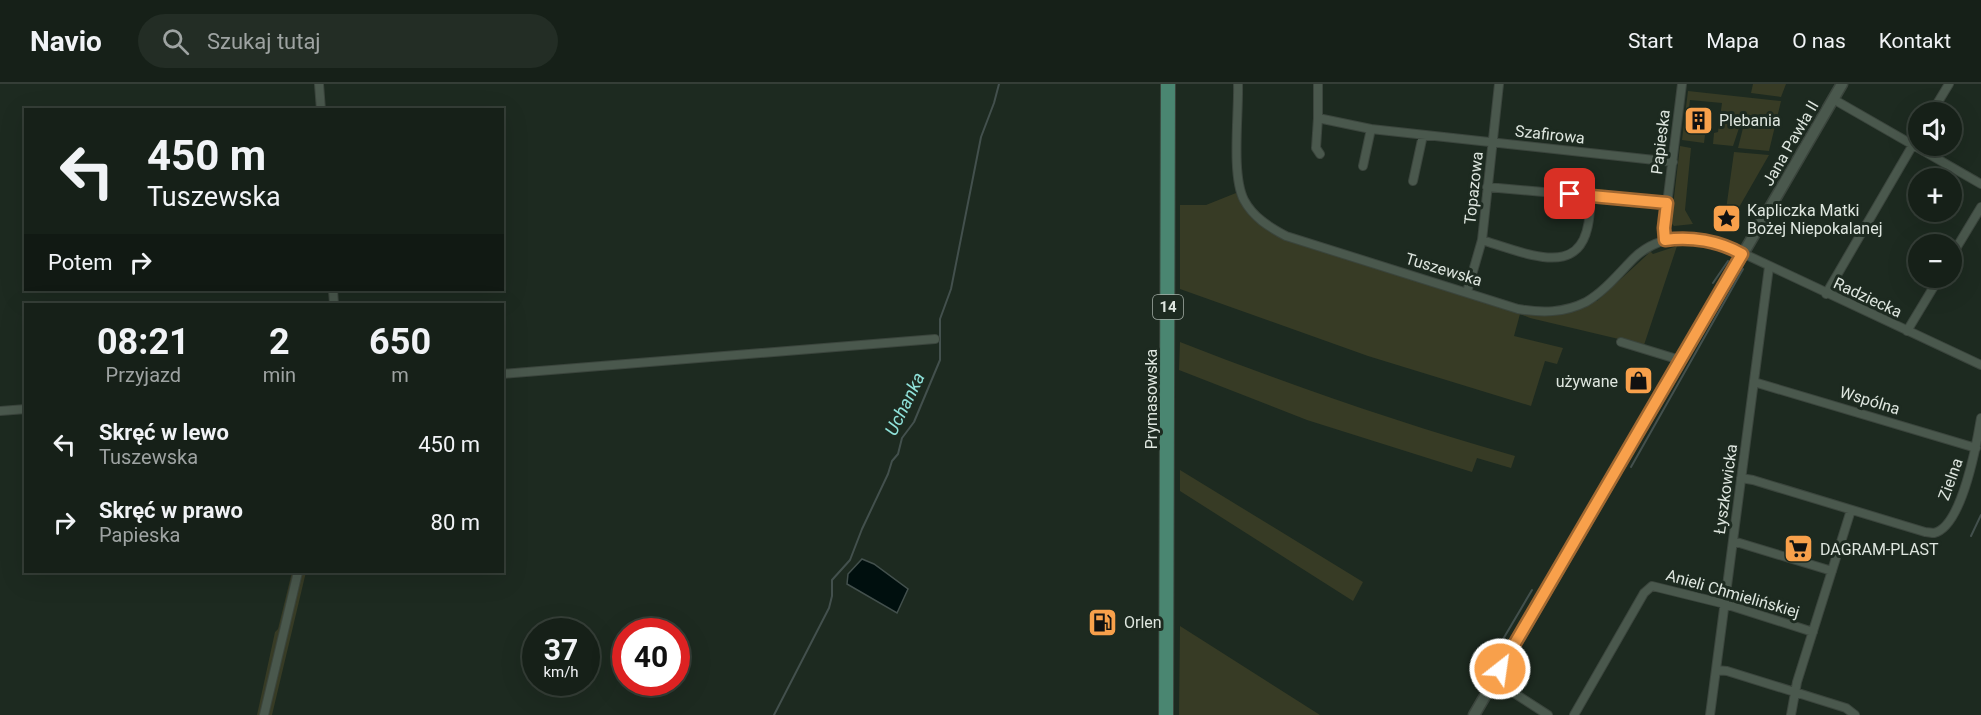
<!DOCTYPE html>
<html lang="pl">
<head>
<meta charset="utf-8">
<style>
	:root { --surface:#162018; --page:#232d25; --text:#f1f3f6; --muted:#9ea3a2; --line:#353e37 }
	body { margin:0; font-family:Roboto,sans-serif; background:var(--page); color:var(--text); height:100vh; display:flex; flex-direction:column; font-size:22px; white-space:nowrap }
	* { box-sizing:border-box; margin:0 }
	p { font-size:20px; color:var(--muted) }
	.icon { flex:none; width:33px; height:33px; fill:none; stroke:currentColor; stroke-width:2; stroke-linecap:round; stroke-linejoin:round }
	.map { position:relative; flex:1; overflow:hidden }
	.drawer { position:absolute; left:24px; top:219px; width:480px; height:270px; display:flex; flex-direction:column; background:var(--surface); border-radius:0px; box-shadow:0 6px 24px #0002,0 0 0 2px var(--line) }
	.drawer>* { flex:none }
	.top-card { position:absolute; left:24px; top:24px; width:480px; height:183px; border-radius:0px; box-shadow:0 6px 24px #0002,0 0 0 2px var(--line); background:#162018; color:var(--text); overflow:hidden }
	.buttons { position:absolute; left:1908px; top:18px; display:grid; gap:12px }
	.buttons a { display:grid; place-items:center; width:54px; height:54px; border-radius:50%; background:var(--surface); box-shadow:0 6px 24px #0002,0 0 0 2px var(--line); font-size:30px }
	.speed { position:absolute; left:522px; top:534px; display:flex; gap:12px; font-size:30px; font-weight:700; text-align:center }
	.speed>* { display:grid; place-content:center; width:78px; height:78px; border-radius:50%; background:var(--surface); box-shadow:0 6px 24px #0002,0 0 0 2px var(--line); line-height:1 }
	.speed small { font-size:15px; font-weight:400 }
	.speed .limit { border:9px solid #d22; background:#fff; color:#111 }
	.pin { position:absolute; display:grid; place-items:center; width:51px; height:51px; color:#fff; margin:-26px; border-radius:12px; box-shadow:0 3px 9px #0006 }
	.me { position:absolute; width:66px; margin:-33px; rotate:30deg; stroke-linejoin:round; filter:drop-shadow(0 0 4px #0008) }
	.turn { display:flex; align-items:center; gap:21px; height:126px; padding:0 24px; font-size:27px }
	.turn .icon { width:78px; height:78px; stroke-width:2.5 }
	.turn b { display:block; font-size:42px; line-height:51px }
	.then { display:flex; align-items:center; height:57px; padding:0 24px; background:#0003; gap:12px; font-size:22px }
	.eta { display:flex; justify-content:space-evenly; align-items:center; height:102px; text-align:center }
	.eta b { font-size:36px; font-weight:700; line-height:42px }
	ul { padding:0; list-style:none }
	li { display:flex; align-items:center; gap:18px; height:78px; padding:0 24px }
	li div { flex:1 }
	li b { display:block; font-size:22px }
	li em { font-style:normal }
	header { display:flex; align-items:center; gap:36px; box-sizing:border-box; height:84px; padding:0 30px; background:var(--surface); border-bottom:2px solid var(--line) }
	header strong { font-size:28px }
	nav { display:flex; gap:33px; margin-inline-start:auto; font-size:21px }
	.search { width:420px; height:54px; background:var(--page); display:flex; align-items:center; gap:15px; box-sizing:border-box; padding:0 21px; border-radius:33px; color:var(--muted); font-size:22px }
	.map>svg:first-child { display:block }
	.green { fill:#373b25 }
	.water { fill:#000f0e; stroke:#43504d; stroke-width:1.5 }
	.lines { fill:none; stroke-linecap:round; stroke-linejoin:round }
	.stream { stroke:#43504d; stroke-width:2 }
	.minor-casing { stroke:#3b453d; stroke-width:10 }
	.tertiary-casing { stroke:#3b453d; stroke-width:13 }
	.primary-casing { stroke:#3b453d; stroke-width:16 }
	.minor { stroke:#4a584d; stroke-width:8 }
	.tertiary { stroke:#4a584d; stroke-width:10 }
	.primary { stroke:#4a8671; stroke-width:14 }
	.route-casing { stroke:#a16831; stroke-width:15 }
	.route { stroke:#f8a04b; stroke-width:10 }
	.labels { text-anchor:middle; stroke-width:6; stroke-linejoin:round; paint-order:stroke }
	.shield { fill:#1d2a20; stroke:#a4aea6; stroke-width:1.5 }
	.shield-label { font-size:15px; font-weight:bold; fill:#dee6df }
	.poi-label { font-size:16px; fill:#dee6df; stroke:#1d2a20; text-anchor:start }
	.street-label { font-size:16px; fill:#dee6df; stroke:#1d2a20 }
	.water-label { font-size:18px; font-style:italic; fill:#8fe2da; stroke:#1d2a20 }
</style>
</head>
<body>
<header>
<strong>Navio</strong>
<div class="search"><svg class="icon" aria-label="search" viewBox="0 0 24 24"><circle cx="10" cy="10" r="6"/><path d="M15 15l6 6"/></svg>Szukaj tutaj</div>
<nav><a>Start</a><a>Mapa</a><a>O nas</a><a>Kontakt</a></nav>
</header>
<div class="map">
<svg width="1981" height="631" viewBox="0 0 1981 631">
	<rect width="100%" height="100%" fill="#1d2a20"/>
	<!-- green -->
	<path class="green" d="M1753 0H1786L1781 13 1751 9Z
		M1688 7 1781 17 1769 67 1738 64 1745 36 1742 35 1733 62 1713 60 1714 49 1718 48 1722 19 1690 16 1686 49 1705 51 1704 59 1682 56Z
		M1680 62 1691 64 1685 126 1693 140 1674 142 1671 139Z
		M1734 68 1769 71 1730 139 1715 143 1725 133Z
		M1236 109C1246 130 1261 143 1281 154L1520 229C1547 233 1571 232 1594 217H1597L1648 170 1650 167 1653 170 1677 162 1644 261 1530 234 1520 230 1514 252 1563 264 1557 280 1545 277 1531 322 1368 272 1180 205V121H1206Z
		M1180 258C1290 301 1402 340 1515 372L1511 384 1477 374 1472 388 1307 336 1179 286Z
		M1180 386 1363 498 1353 517 1180 407Z
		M292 488H306L272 631H257L275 548 278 545Z
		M1180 542 1320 631H1179Z"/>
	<!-- water -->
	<path class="water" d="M862 475 874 480 908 505 897 529 847 500 848 490Z"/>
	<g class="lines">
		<!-- stream -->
		<path class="stream" d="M1713 199 1728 177
			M1631 383 1743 185
			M1971 452 1981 431
			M1499 562 1532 506
			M774 631 829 524 832 512V496L850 476 862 445 888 390 892 377 898 370 902 354 914 338 940 276V235L951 205 981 53 994 19 999 0"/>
		<defs>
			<path id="minor" d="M319 0 321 26
				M1238 0C1239 29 1231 91 1244 116 1253 133 1269 143 1286 152L1518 225C1542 229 1564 229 1586 218 1605 207 1619 189 1634 174 1663 146 1704 153 1738 167L1981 281
				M1318 0V34L1371 45 1673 78
				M1833 15 1981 100
				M1932 28 1949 0
				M1318 34 1316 64 1320 70
				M1363 82 1371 45
				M1413 97 1423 51
				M1487 103 1667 119
				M1482 156C1539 174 1593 199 1590 111
				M1665 156 1664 144 1682 0
				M1952 171 1981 123
				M333 206 334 220
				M1467 208 1482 156 1499 0
				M1826 210 1918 52
				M1907 247 1939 194
				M1621 258 1680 276
				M502 290 935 255
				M1754 298 1976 364
				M0 327 26 325
				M1741 394 1753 396 1925 448C1928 448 1931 449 1934 449 1962 443 1977 358 1981 334
				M1733 457 1832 487
				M1716 586 1727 587 1846 624 1855 631
				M1494 596 1548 631
				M264 631 298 488
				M1574 631 1644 509 1652 502 1725 520 1813 548
				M1710 631 1769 183
				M1791 631 1797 598 1851 426"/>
			<path id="tertiary" d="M1474 631 1842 0"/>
			<path id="primary" d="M1166 631 1168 0"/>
		</defs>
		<!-- minor casing -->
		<use href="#minor" class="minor-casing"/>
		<!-- tertiary casing -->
		<use href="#tertiary" class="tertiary-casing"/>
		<!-- primary casing -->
		<use href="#primary" class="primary-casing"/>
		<!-- minor -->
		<use href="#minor" class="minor"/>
		<!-- tertiary -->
		<use href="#tertiary" class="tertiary"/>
		<!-- primary -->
		<use href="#primary" class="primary"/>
	</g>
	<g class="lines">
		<defs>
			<path id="route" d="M1500 585 1742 170C1719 157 1691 152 1665 156L1664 144 1667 119 1570 110"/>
		</defs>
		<!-- route casing -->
		<use href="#route" class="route-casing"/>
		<!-- route -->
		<use href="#route" class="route"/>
	</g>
	<!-- icons -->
	<defs>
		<symbol id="building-square" viewBox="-11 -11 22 22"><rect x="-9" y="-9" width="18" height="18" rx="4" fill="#f8a04b" stroke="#1d2a20"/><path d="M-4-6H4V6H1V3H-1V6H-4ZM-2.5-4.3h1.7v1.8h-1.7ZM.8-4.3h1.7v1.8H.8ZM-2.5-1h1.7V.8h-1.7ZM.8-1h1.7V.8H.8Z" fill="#111"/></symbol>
		<symbol id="sight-square" viewBox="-11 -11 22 22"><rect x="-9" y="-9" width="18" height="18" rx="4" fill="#f8a04b" stroke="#1d2a20"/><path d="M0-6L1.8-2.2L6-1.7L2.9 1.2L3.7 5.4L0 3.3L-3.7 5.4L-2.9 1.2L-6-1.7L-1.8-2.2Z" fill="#111"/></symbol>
		<symbol id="shop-square" viewBox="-11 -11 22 22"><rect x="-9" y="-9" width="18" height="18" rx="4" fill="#f8a04b" stroke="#1d2a20"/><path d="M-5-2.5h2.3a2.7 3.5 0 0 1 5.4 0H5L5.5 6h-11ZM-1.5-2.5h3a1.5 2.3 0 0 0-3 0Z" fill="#111"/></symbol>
		<symbol id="supermarket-square" viewBox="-11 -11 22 22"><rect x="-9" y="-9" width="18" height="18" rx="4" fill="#f8a04b" stroke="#1d2a20"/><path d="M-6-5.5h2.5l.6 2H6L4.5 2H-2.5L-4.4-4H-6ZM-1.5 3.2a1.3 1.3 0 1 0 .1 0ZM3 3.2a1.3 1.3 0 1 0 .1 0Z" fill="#111"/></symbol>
		<symbol id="fuel-square" viewBox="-11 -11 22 22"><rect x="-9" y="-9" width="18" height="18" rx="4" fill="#f8a04b" stroke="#1d2a20"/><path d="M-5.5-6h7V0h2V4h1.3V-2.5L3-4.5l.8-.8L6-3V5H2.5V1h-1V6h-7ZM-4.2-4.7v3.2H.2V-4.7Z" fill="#111"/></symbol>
	</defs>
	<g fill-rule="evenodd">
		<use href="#building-square" x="1682" y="20" width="33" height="33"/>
		<use href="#sight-square" x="1710" y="118" width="33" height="33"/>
		<use href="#shop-square" x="1622" y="280" width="33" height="33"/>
		<use href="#supermarket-square" x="1782" y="448" width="33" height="33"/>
		<use href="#fuel-square" x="1086" y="522" width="33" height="33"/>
	</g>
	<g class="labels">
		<!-- shield labels -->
		<rect class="shield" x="1153" y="211" width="30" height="24" rx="4.5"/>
		<g class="shield-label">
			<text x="1168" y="228">14</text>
		</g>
		<!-- poi labels -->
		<g class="poi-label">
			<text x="1719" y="42">Plebania</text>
			<text x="1747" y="132">Kapliczka Matki<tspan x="1747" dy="18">Bożej Niepokalanej</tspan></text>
			<text x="1618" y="303" text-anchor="end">używane</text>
			<text x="1820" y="471">DAGRAM-PLAST</text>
			<text x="1124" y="544">Orlen</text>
		</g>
		<!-- street labels -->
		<g class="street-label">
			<text transform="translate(1550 50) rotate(6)" y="6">Szafirowa</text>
			<text transform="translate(1660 58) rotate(-83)" y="6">Papieska</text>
			<text transform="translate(1790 59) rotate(-60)" y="6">Jana Pawła II</text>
			<text transform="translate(1473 104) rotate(-84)" y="6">Topazowa</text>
			<text transform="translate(1444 185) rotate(17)" y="6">Tuszewska</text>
			<text transform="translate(1868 213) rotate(25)" y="6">Radziecka</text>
			<text transform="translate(1151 315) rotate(-90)" y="6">Prymasowska</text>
			<text transform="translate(1870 316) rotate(17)" y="6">Wspólna</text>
			<text transform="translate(1950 395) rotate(-70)" y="6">Zielna</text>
			<text transform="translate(1725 405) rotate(-82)" y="6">Łyszkowicka</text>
			<text transform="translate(1733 509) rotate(16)" y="6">Anieli Chmielińskiej</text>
		</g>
		<!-- water labels -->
		<g class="water-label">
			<text transform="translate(905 320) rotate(-64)" y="6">Uchanka</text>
		</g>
	</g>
</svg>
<div class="buttons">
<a><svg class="icon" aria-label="sound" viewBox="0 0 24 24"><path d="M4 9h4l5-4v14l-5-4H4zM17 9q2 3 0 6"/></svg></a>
<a>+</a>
<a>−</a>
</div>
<div class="speed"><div>37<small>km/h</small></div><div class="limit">40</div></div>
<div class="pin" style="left:1570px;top:110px;background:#d93025"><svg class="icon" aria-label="arrive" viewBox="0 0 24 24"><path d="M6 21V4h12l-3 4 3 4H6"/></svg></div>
<svg class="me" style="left:1500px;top:585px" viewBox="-20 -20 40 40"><circle r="17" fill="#f8a04b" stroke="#fff" stroke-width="3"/><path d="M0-11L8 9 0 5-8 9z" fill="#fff"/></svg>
<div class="top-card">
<div class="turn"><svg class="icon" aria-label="left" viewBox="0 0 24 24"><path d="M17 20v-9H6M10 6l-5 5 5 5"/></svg><div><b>450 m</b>Tuszewska</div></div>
<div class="then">Potem<svg class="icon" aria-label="right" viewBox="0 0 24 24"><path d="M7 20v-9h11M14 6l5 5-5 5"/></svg></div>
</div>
<section class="drawer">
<div class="eta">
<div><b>08:21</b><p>Przyjazd</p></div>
<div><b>2</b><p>min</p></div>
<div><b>650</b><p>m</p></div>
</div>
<ul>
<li><svg class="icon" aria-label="left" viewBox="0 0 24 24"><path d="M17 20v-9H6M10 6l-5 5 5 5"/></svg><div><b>Skręć w lewo</b><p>Tuszewska</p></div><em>450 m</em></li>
<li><svg class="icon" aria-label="right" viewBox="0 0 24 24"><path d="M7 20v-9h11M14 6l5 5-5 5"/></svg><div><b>Skręć w prawo</b><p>Papieska</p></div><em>80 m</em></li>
</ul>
</section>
</div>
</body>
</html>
